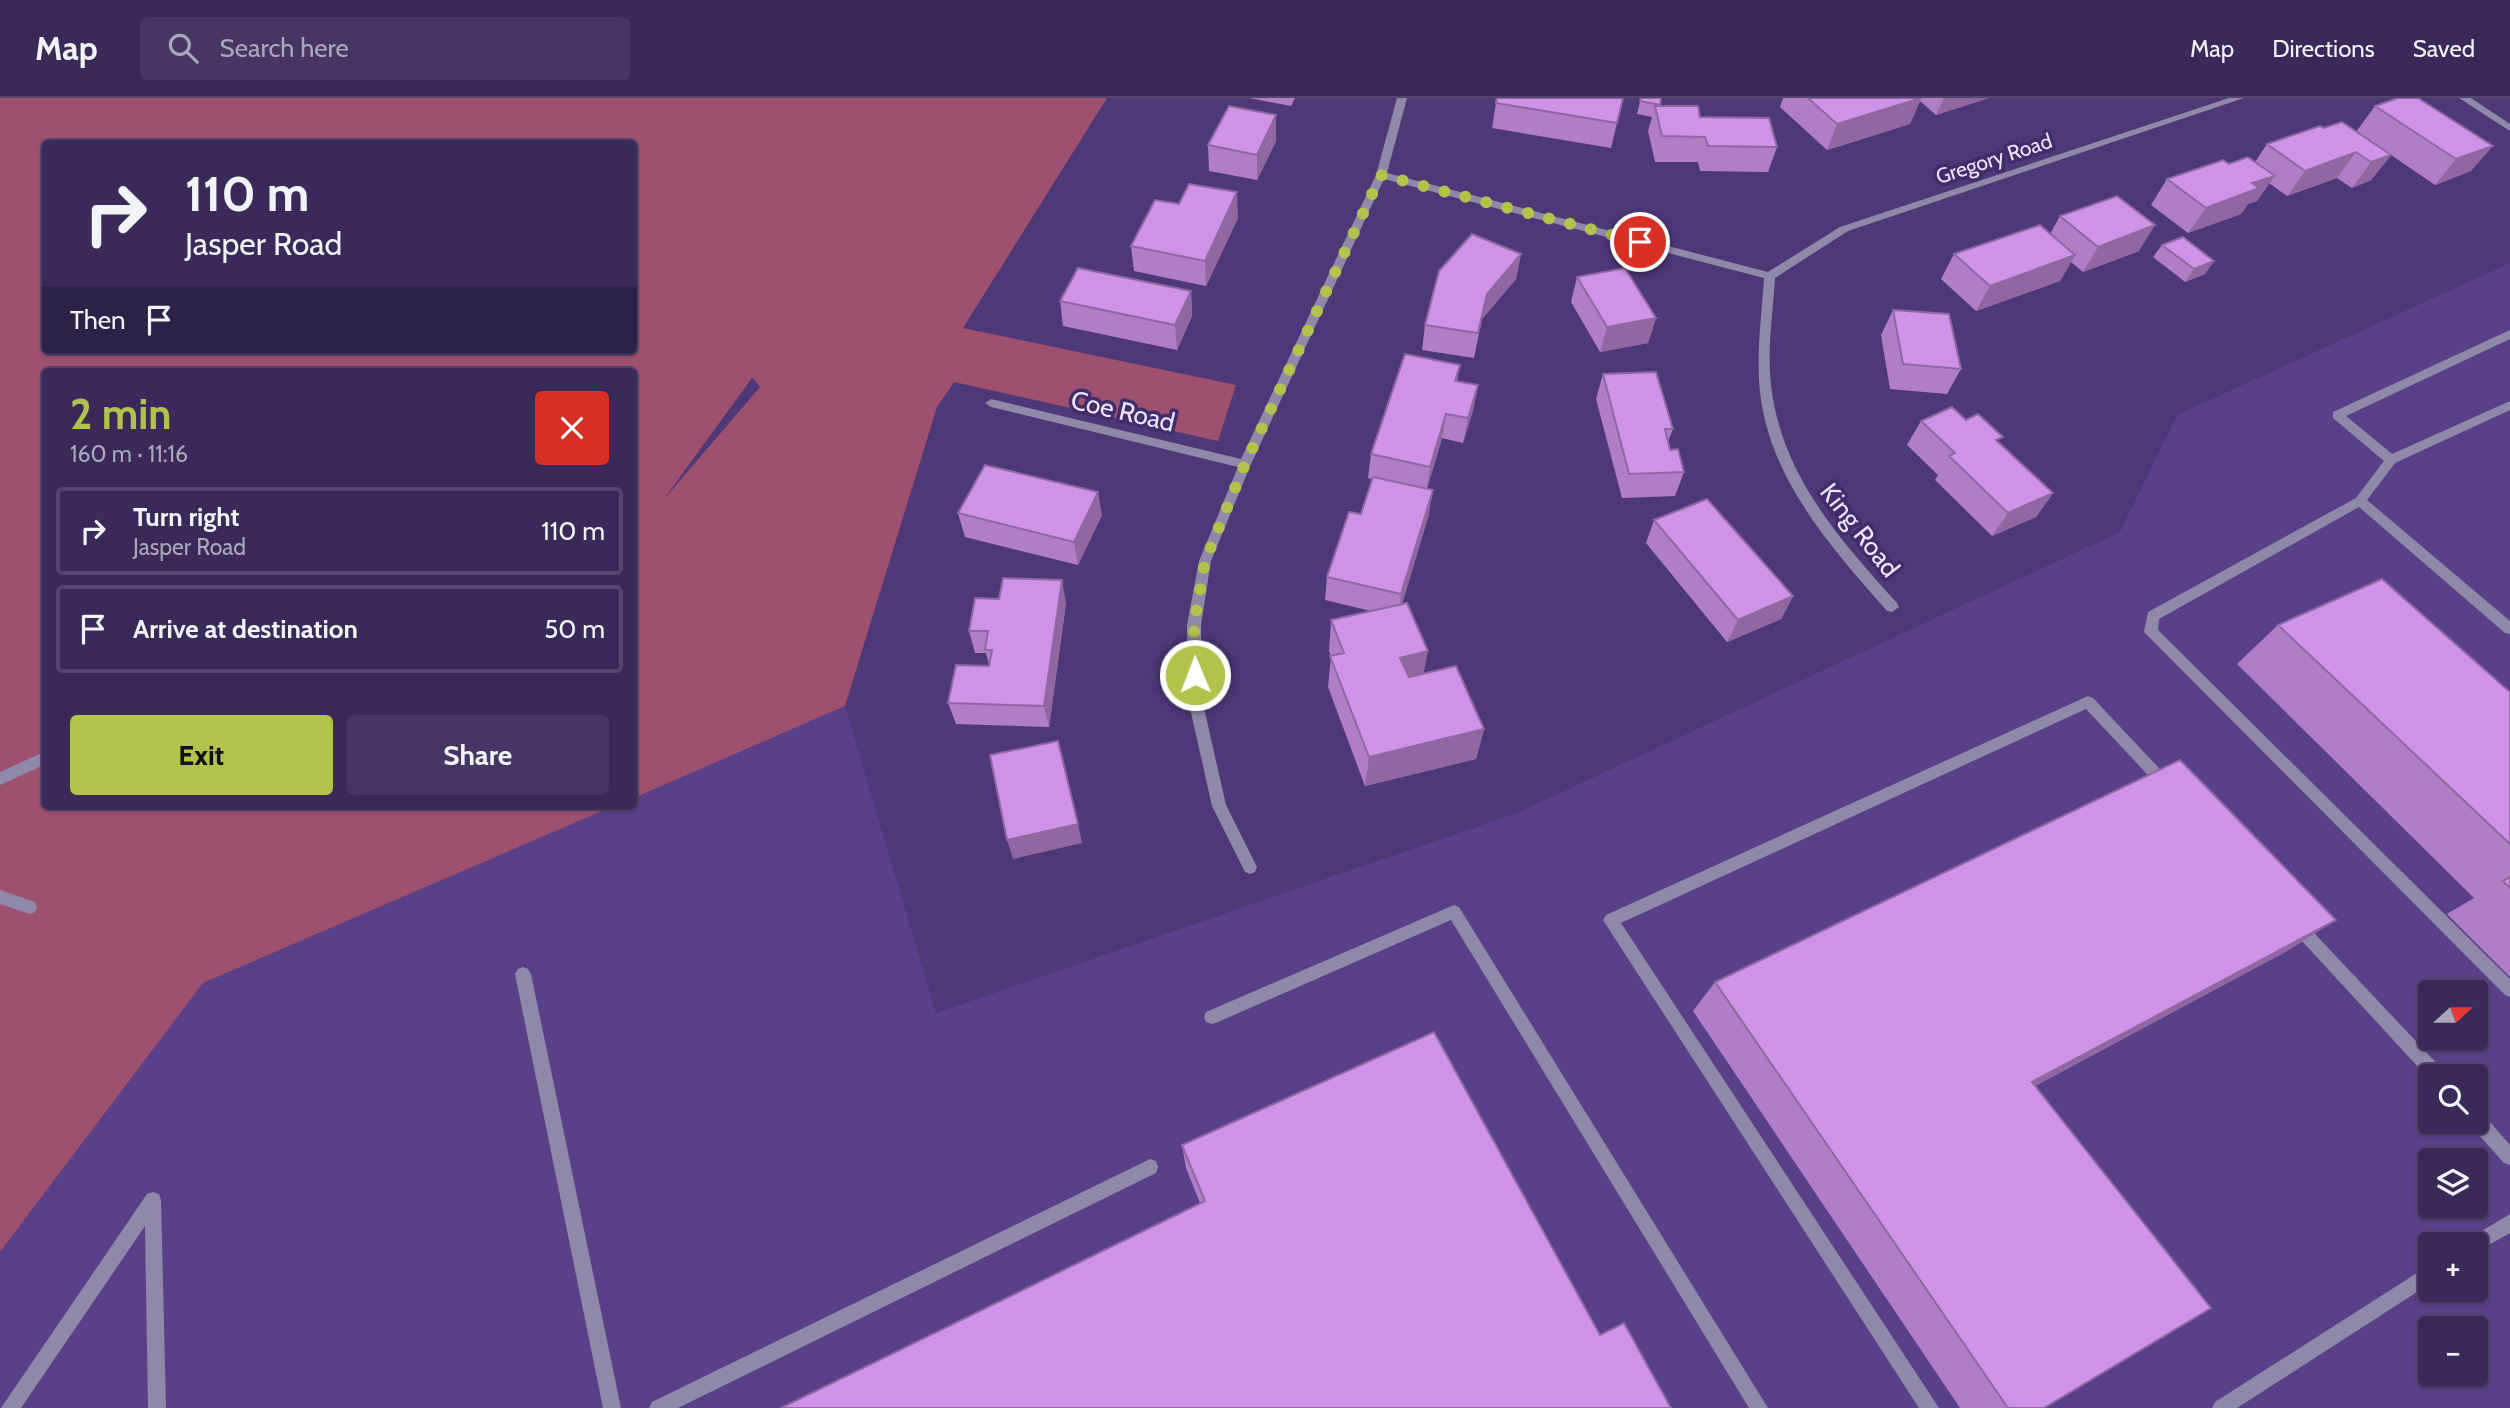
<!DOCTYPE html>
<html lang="en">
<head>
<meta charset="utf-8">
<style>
	:root { --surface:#3a2a5a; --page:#453663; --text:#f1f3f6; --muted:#aba7bb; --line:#544670; --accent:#b3c24b }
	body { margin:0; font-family:Cabin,sans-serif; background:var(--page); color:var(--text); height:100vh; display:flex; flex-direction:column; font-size:26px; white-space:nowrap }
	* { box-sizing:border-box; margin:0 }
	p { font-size:23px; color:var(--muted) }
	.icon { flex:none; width:38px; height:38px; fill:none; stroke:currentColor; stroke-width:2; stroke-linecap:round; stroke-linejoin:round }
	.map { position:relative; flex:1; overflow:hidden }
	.panel { position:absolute; left:42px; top:270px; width:595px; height:441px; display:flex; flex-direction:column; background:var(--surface); border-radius:7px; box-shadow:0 2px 5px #0004,0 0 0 2px var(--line) }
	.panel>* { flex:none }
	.banner { position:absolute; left:42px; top:42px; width:595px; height:214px; border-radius:7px; box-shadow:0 2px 5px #0004,0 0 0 2px var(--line); background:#3a2a5a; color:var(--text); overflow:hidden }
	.needle { width:46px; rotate:69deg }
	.buttons { position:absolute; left:2418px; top:882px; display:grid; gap:14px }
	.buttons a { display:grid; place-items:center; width:70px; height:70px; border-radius:7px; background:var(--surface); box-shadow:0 2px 5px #0004,0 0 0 2px var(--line); font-size:35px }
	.pin { position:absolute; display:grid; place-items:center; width:60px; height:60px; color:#fff; margin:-30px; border:4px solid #fff; border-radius:50%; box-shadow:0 2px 7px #0007 }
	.me { position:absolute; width:77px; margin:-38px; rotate:359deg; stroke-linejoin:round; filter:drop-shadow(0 0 5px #0008) }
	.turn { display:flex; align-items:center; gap:24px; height:147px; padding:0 28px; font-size:32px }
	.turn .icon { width:91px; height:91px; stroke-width:2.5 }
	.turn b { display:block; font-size:49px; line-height:60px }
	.then { display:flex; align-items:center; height:66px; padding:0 28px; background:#0003; gap:14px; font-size:26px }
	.round { display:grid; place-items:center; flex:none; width:74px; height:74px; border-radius:7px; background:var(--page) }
	.head { display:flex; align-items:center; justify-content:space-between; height:119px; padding:0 28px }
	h1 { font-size:42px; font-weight:700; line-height:52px; color:var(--accent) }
	.button { display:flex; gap:14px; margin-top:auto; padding:14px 28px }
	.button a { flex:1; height:80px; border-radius:7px; background:var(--accent); color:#111; font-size:28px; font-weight:700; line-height:80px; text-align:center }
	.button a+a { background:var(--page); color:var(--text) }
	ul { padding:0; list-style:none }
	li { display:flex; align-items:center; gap:21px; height:88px; margin:0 14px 10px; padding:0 14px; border:4px solid var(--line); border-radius:7px }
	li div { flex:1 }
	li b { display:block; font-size:26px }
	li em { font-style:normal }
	header { display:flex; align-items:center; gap:42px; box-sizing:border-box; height:98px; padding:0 35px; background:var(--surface); border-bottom:2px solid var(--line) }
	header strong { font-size:33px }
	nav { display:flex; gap:38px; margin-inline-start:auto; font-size:24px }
	.search { width:490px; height:63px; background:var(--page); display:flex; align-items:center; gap:18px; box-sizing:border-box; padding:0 24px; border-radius:7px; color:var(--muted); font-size:26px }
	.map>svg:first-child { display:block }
	.built { fill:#584188; fill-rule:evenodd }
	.green { fill:#9e506f; fill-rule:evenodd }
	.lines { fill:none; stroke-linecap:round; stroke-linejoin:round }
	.service { fill:#9088a8; fill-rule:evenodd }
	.minor { fill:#9088a8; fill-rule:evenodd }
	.wall { fill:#b17ec6 }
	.shaded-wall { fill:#9067a1 }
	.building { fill:#ce93e6; stroke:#9067a1; stroke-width:2 }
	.route { stroke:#b3c24b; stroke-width:12; stroke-dasharray:0 21.6 }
	.labels { text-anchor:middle; stroke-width:7; stroke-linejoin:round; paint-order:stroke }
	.far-street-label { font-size:21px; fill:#ebe6fd; stroke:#422d6c }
	.street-label { font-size:26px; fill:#ebe6fd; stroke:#422d6c }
</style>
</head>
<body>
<header>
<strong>Map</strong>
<div class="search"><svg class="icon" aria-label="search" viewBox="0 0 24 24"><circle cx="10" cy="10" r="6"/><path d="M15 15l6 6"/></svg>Search here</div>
<nav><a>Map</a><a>Directions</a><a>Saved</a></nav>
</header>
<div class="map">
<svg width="2510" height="1310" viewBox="0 0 2510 1310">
	<rect width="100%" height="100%" fill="#4d3878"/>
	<!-- built -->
	<path class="built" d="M2510 165V1310H0V1154L203 885 616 707H634V700L845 608 936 915 1517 715 2120 434 2177 317ZM2431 894H2476V940H2431ZM2431 978H2476V1024H2431ZM2431 1062H2476V1108H2431ZM2431 1146H2476V1192H2431ZM2431 1230H2476V1276H2431Z"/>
	<!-- green -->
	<path class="green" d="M0 0H1107L963 230 1236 287 1218 343 954 284 937 309 845 608 634 700V273H46V707H616L203 885 0 1154ZM46 46H634V252H46ZM753 280 760 289 664 401 752 280Z"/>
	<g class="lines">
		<!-- service -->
		<path class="service" d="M2510 232V241L2346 318 2392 356 2510 303V312L2395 365 2367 402 2510 523V536L2505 535 2359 409 2159 521 2158 532 2510 881V899L2505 897 2144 534 2148 514 2356 400 2384 363 2333 320V314Z
			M2088 598 2093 600 2172 684 2174 688 2172 692 2167 694 2162 692 2086 611 1621 825 1939 1310H1919L1603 822 1606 817Z
			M46 653V666L0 687V674Z
			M0 792 35 804 37 809 35 814 30 816 0 806Z
			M1454 807 1459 809 1768 1310H1749L1451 822 1218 924 1212 926 1206 924 1204 919 1206 914Z
			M2295 818 2300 820 2443 972 2445 978H2431V983L2290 830 2287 825 2290 820Z
			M523 869 528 871 531 876 621 1310H603L515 876 518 871Z
			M2476 1013 2482 1015 2510 1047V1067L2504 1065 2470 1027 2469 1024H2476Z
			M1150 1061 1156 1063 1158 1069 1156 1075 678 1310H649L652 1304Z
			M153 1094 159 1096 161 1102 166 1310H148L145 1128 21 1310H1L147 1096Z
			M2510 1116V1135L2476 1154V1146H2468L2470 1140Z
			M2431 1166V1185L2237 1310H2212L2215 1304Z"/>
		<!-- minor -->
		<path class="minor" d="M1397 0H1407L1387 75 1768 174 1840 129 2229 0H2244L1848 133 1775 180C1773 215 1767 251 1771 287 1781 376 1839 441 1897 505L1899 509 1892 514 1887 513C1829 447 1764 375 1759 282 1757 248 1762 214 1764 180L1384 81 1251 366 1211 463 1201 527 1202 601 1226 707 1257 769 1255 774 1250 776 1245 774 1212 708 1188 601 1187 527 1199 463 1238 369 991 309 985 305 991 301 1241 361 1376 77Z
			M2459 0H2471L2510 26V33Z"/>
	</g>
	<!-- wall -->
	<path class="wall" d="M1249 0H1295L1291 8Z
		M1623 0 1611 50 1492 30 1496 5Z
		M1641 0H1661L1659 8 1700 19 1777 49 1768 74 1700 73 1698 64H1655L1648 33 1652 19 1637 16Z
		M1783 0H1989L1936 17 1920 3 1910 26 1827 52 1780 9Z
		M2398 0 2471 73 2435 87 2391 57 2371 82 2352 90 2337 80 2287 98 2269 85 2257 103 2248 106 2241 116 2188 135 2151 107 2167 81 2229 66 2255 64 2267 46 2324 30 2356 34 2375 8Z
		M1276 17V43L1257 82 1209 73 1208 47Z
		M2060 118 2139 153 2083 174 2071 164 2060 183 1976 213 1941 181 1954 156 2050 136Z
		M1238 120 1206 188 1134 173 1131 148Z
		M2162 147 2214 163 2205 176 2185 184 2153 159Z
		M1521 156 1516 181 1482 221 1474 260 1422 252 1425 227Z
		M1577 179 1656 220 1648 245 1600 254 1571 204Z
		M1191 193 1192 218 1177 252 1063 228 1060 203Z
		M1893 212 1961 271 1947 296 1890 291 1881 237Z
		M1460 267 1457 283 1478 287 1473 312 1463 345 1442 340 1427 391 1429 416 1402 506 1424 576 1484 631 1476 661 1365 688 1328 589 1331 558 1329 553 1331 522 1371 513 1325 502 1327 479 1361 416 1372 381 1368 380 1371 356Z
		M1603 276 1673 331 1668 343 1670 352 1684 374 1675 398 1622 400 1596 301Z
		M1966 322 1999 345 2053 395 2036 419 1992 438 1935 382 1938 377 1907 347 1921 323Z
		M958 415 1102 417 1078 467 965 439Z
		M1654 422 1793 498 1781 521 1727 544 1646 445Z
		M1066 505 1049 629 956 626 948 605 989 568V566L986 555H975L969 533Z
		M2278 527 2510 594V879L2447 816 2474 800 2237 566Z
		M2336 822 2287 853 2035 988 2044 1310H1960L1693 913 1715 884Z
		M1182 1047 1600 1237 1200 1105 1186 1070Z"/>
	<!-- shaded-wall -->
	<path class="shaded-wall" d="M1921 0 1910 26 1827 52 1837 26Z
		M1944 0H1989L1936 17Z
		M1276 17V43L1257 82V57Z
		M2493 48 2471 73 2435 87 2456 61Z
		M2356 54 2337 80 2287 98 2305 73Z
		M2391 57 2371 82 2352 90 2371 64Z
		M2275 78 2257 103 2248 106 2241 116 2188 135 2206 110 2252 85Z
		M1237 94 1238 120 1206 188 1205 163Z
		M2155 127 2139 153 2083 174 2098 149Z
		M1521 156 1516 181 1482 221 1474 260 1487 196Z
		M2075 157 2060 183 1976 213 1990 188Z
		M2214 163 2205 176 2185 184 2194 171Z
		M1191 193 1192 218 1177 252 1175 227Z
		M1656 220 1648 245 1600 254 1607 229Z
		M1478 287 1473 312 1463 345 1468 320Z
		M1446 316 1442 340 1426 393 1430 369Z
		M1433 392 1429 416 1398 519 1401 496Z
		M1098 394 1102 417 1078 467 1074 444Z
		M2053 395 2036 419 1992 438 2008 415Z
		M1062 482 1066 505 1049 629 1044 608Z
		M1793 498 1781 521 1727 544 1738 522Z
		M1428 553 1422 584 1396 591 1400 560Z
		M1484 631 1476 661 1365 688 1369 659Z
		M1078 726 1082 745 1013 761 1007 742Z
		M2336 822 2287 853 1995 1009 2032 984Z"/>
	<!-- building -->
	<path class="building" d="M1497 0H1623L1617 25 1496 5Z
		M1641 0H1661L1660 7 1640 3Z
		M1808 0H1921L1837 26Z
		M2398 0H2418L2493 48 2456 61 2375 8Z
		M1229 8 1276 17 1257 57 1208 47Z
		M1655 8H1698L1700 19 1769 20 1777 49 1708 48 1705 39 1662 38Z
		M2342 24 2391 57 2371 64 2356 54 2305 73 2267 46 2320 28 2324 30Z
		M2248 59 2275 78 2252 85 2259 90 2206 110 2167 81 2223 62 2229 66Z
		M1189 86 1237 94 1205 163 1131 148 1155 102 1179 106Z
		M2117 98 2155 127 2098 149 2060 118Z
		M2040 127 2075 157 1990 188 1954 156Z
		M1472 136 1521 156 1487 196 1478 235 1425 227 1439 173Z
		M2183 139 2214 163 2194 171 2162 147Z
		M1078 170 1191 193 1175 227 1060 203Z
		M1625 170 1656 220 1607 229 1577 179Z
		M1893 212 1949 216 1961 271 1903 266Z
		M1405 256 1460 267 1455 283 1478 287 1468 320 1446 316 1430 369 1371 356Z
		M1656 274 1673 331H1665L1670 352 1678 351 1684 374 1629 376 1603 276Z
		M1952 309 1966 322 1978 316 2003 339 1996 342 2053 395 2008 415 1949 358 1955 355 1921 323Z
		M985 367 1098 394 1074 444 958 415Z
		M1373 379 1433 392 1401 496 1327 479 1349 414 1361 416Z
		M1707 401 1793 498 1738 522 1654 422Z
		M1003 480 1062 482 1044 608 948 605 956 567 989 568 992 552H985L988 533H969L975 500 999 501Z
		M2382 481 2510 594V746L2278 527Z
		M1407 505 1428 553 1400 560 1409 579 1456 568 1484 631 1369 659 1330 558 1344 555 1331 522Z
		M1058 643 1078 726 1007 742 990 657Z
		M2180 662 2336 822 2032 984 2211 1210 2044 1310H2008L1715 884Z
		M2510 779V790L2503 783Z
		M1434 934 1600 1237 1624 1225 1671 1310H781L1205 1103 1182 1047Z"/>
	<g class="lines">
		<!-- route -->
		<path class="route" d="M1195 577 1194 527 1205 463 1245 366 1381 77 1640 144"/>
	</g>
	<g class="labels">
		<!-- far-street labels -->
		<g class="far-street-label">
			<text transform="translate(1994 61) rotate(-18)" y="7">Gregory Road</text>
		</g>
		<!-- street labels -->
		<g class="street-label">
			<text transform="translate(1123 313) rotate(13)" y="9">Coe Road</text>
			<text transform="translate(1860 432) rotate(52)" y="9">King Road</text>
		</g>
	</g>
</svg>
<div class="buttons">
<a><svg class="needle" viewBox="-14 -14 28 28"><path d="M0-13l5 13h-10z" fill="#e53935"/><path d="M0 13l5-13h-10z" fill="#aba7bb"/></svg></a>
<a><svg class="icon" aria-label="search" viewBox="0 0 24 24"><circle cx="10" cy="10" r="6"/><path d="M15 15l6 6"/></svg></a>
<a><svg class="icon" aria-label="layers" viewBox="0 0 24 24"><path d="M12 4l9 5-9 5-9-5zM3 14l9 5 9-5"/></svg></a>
<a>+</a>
<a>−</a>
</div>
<div class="pin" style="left:1640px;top:144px;background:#d93025"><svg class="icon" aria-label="arrive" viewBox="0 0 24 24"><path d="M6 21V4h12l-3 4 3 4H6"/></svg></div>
<svg class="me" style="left:1195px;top:577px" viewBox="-20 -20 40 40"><circle r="17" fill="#b3c24b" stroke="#fff" stroke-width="3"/><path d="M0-11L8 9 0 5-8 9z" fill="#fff"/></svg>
<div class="banner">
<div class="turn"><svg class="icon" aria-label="right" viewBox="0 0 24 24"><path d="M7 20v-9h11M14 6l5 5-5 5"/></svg><div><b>110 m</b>Jasper Road</div></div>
<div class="then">Then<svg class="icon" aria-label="arrive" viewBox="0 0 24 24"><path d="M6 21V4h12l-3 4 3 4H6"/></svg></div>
</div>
<section class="panel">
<div class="head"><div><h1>2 min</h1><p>160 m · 11:16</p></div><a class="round" style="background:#d93025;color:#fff"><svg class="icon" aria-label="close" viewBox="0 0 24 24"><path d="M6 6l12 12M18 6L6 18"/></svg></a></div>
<ul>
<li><svg class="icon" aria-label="right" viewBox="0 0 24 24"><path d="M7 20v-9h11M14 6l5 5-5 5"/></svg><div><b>Turn right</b><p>Jasper Road</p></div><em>110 m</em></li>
<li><svg class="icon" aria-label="arrive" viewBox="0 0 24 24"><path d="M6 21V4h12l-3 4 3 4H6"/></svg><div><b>Arrive at destination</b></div><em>50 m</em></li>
</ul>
<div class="button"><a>Exit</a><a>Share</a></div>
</section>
</div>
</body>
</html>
